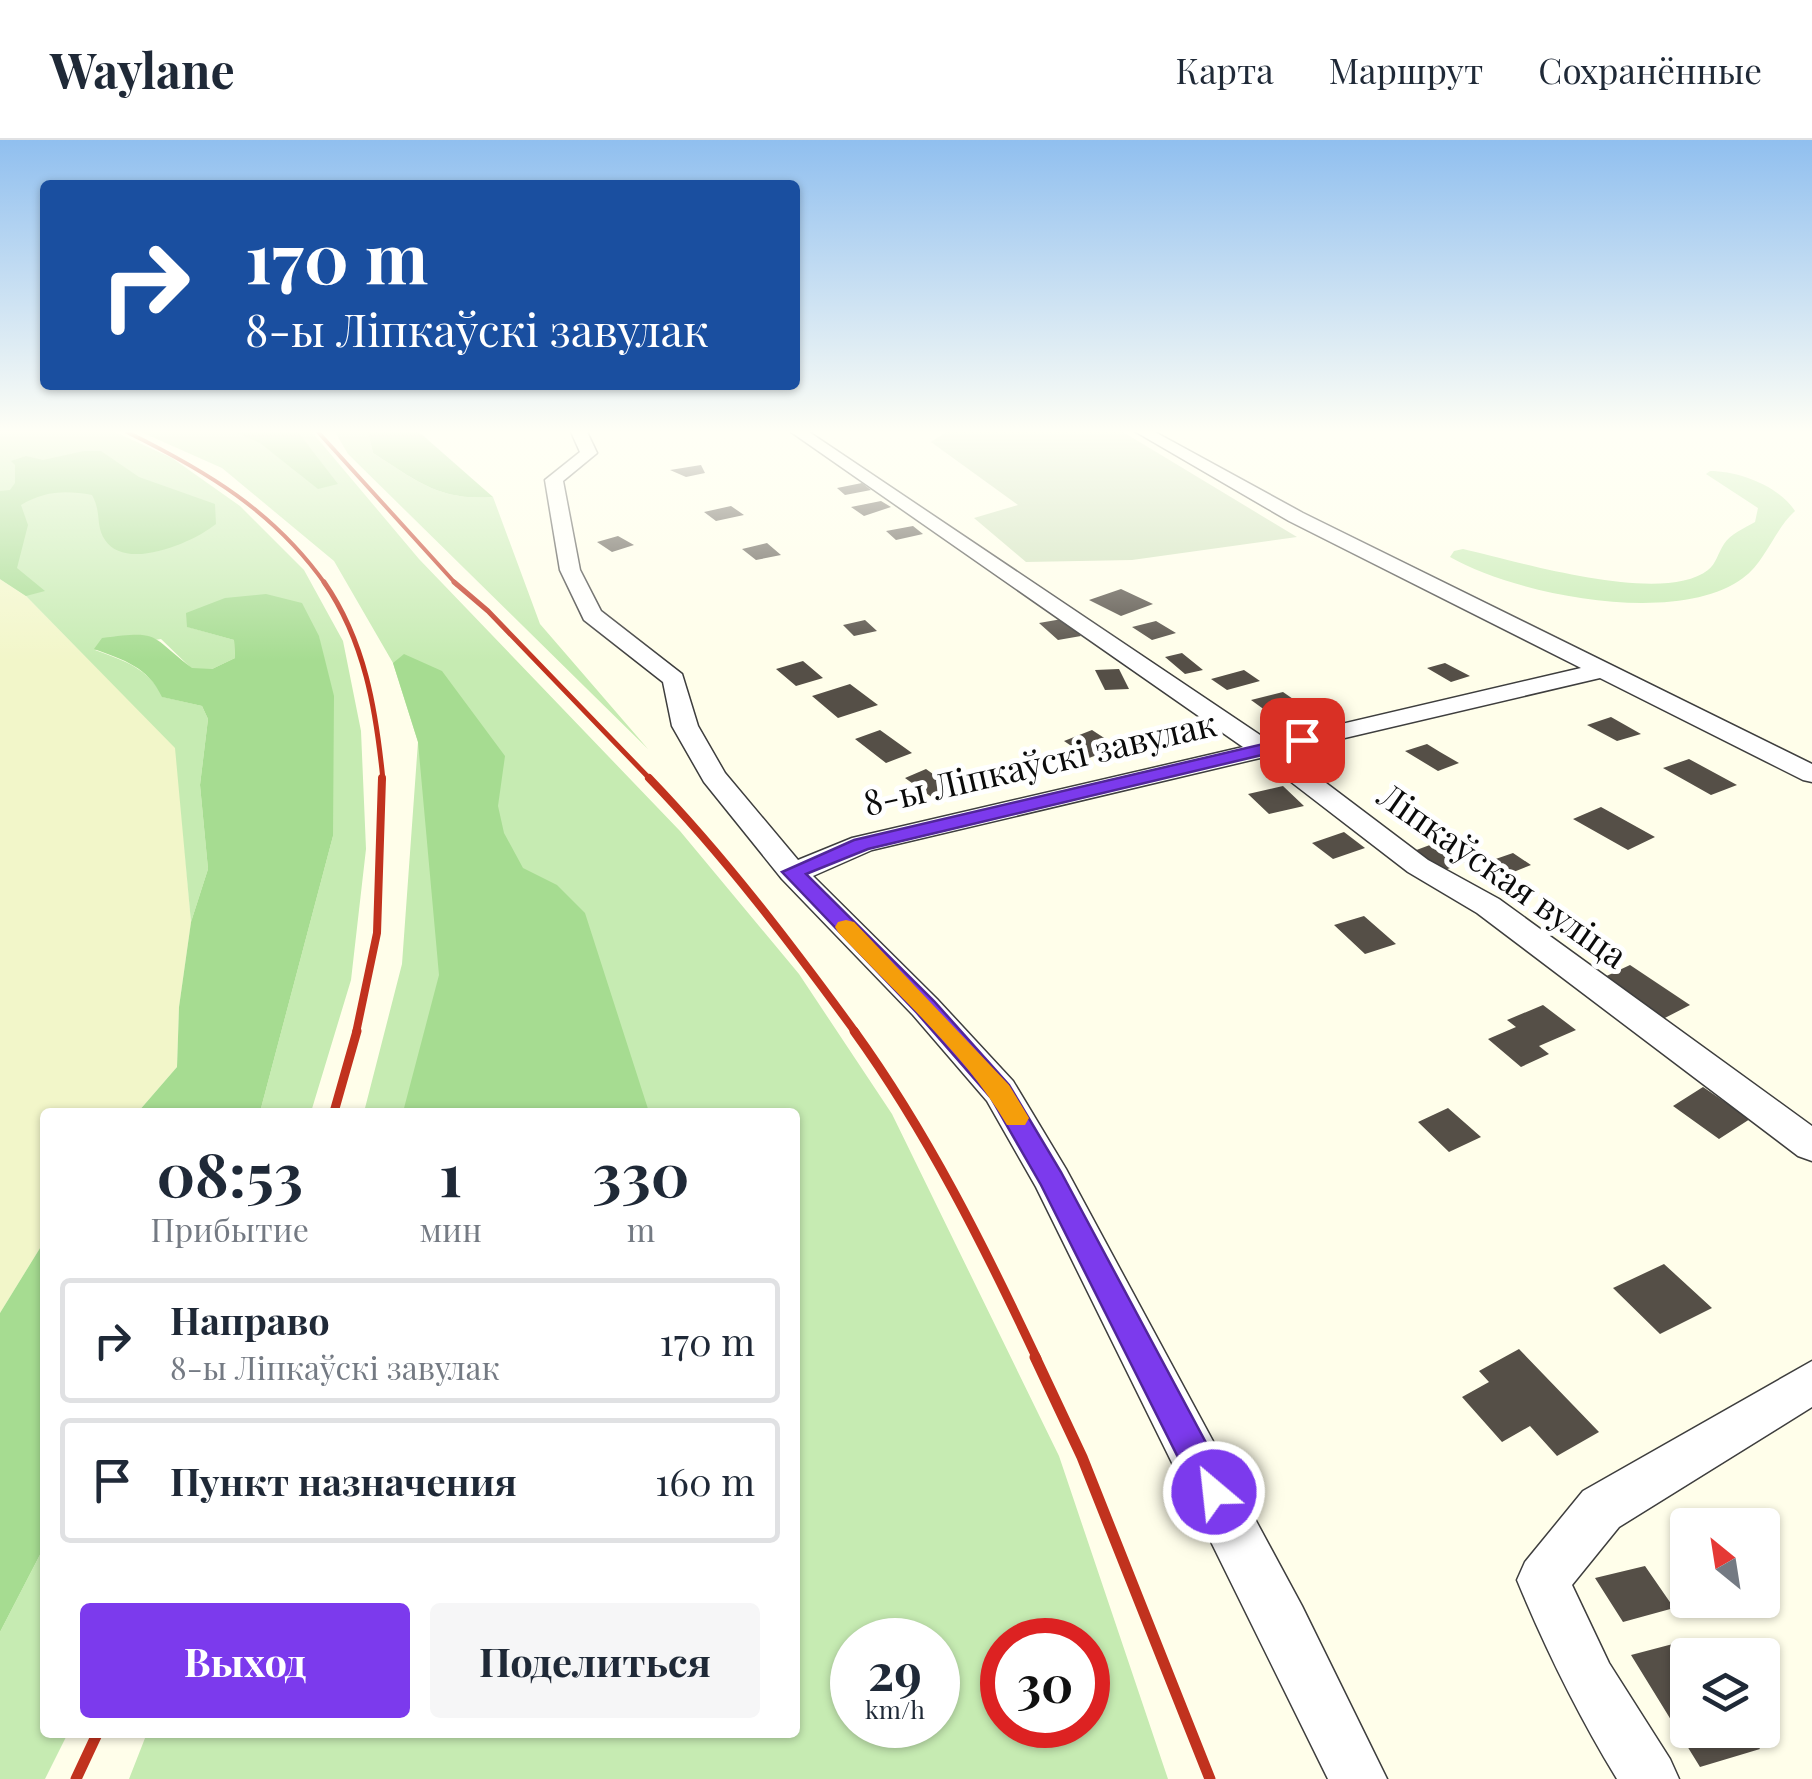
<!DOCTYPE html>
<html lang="ru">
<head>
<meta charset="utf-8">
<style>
	:root { --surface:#fff; --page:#f6f6f7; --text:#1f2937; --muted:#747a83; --line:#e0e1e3; --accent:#7c3aed }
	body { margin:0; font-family:"Playfair Display",serif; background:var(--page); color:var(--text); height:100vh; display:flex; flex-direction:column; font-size:38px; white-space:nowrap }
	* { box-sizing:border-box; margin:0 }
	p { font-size:32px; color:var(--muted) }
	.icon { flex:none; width:55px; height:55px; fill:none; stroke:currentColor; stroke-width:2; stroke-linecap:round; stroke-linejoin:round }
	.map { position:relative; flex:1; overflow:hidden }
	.sheet { position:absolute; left:40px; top:968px; width:760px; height:630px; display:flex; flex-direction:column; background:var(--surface); border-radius:10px; box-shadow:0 2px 8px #0004 }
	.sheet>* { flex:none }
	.banner { position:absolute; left:40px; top:40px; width:760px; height:210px; border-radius:10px; box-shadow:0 2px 8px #0004; background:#1a4fa0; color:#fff; overflow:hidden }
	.needle { width:65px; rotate:330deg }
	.fabs { position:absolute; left:1670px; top:1368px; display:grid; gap:20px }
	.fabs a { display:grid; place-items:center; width:110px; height:110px; border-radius:10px; background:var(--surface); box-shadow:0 2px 8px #0004; font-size:50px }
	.speed { position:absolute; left:830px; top:1478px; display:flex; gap:20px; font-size:50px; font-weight:700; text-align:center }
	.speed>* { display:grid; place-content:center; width:130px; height:130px; border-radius:50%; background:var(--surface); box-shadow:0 2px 8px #0004; line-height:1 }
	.speed small { font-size:25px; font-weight:400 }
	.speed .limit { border:15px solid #d22; background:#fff; color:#111 }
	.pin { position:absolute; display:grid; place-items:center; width:85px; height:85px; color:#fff; margin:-42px; border-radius:20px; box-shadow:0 5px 15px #0006 }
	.me { position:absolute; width:110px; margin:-55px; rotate:332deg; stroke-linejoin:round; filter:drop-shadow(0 0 8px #0008) }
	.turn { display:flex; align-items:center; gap:35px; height:210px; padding:0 40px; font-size:45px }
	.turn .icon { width:130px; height:130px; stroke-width:2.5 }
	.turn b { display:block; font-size:70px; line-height:85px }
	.eta { display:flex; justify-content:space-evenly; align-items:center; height:170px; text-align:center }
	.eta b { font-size:60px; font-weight:700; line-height:70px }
	.button { display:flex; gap:20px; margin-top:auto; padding:20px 40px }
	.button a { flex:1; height:115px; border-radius:10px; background:var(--accent); color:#fff; font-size:40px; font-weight:700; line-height:115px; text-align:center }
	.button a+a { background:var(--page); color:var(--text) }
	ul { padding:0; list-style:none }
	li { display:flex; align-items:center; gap:30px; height:125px; margin:0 20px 15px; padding:0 20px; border:5px solid var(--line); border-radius:10px }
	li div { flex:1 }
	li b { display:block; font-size:38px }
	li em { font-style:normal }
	header { display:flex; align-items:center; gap:60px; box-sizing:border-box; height:140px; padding:0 50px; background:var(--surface); border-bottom:2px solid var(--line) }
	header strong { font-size:48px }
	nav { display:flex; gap:55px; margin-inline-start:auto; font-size:35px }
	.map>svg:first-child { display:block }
	.farmland { fill:#f2f6c9 }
	.green { fill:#c6ebb2; fill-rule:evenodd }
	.forest { fill:#a6dc91 }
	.cemetery { fill:#cee1bb }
	.building { fill:#554f47 }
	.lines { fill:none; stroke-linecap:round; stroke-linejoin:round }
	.street-casing { stroke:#3e3e3e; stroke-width:3 }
	.street { fill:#fff; fill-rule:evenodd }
	.rail-far4 { stroke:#c1321e; stroke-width:4 }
	.rail-far3 { stroke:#c1321e; stroke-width:5 }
	.rail-far2 { stroke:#c1321e; stroke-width:8 }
	.rail-far1 { stroke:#c1321e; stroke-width:9 }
	.rail { stroke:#c1321e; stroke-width:11 }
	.route { fill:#7c3aed; stroke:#51269a; stroke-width:2.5 }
	.slow { fill:#f59e0b }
	.labels { text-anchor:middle; stroke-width:10; stroke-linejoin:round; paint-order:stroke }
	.street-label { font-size:35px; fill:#0b0b0b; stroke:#fff }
</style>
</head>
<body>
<header>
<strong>Waylane</strong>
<nav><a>Карта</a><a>Маршрут</a><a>Сохранённые</a></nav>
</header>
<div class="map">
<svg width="1812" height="1639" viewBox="0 0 1812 1639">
	<rect width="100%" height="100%" fill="#fffeea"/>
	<!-- farmland -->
	<path class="farmland" d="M0 439 26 456 176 608 191 782 179 867 177 927 138 972H45V1100L0 1173Z"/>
	<!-- green -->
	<path class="green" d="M0 292H115L172 318 240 366 304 430 343 501 361 591 366 709 351 840 311 972H260L333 696 319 496 188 487 234 500 235 518 212 529H192L161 499 95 510C125 521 148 528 163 557L202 566 208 579 200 645 208 729 191 782 175 608 26 456 0 439Z
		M141 292H312L419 419 680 691 799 834 892 974 1059 1316 1168 1639H129L147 1593 795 1592V972H364L402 824 418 602 393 523 334 421 222 328ZM852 1500H938V1585H852ZM1002 1500H1088V1585H1002Z
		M335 292H368L373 313C417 341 439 361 493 357L540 484 648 609 348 314Z
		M1710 331C1739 331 1779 346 1795 371 1774 390 1766 421 1743 438 1677 487 1516 455 1450 417L1454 411 1463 409C1517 421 1662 466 1708 430 1716 424 1718 413 1724 404 1730 394 1745 388 1755 382L1758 368 1706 334Z
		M45 1405V1592L68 1593 45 1639H0V1492Z"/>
	<!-- forest -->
	<path class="forest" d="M235 292H298L338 344 318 349 260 303Z
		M368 292H419L493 357C439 361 417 341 373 313Z
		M84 311H101L139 337 215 364 216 384C194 402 126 432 105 400 95 385 102 373 92 355 66 350 44 351 21 365L28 385 17 428 45 451 26 456 0 439V351L10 350 15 343V325L11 321 26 316 43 320Z
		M266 454 302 463 319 496 334 556 333 696 260 972H138L177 927 179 867 191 782 208 729 200 645 208 579 202 566 162 557C148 527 124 520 94 509L102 498C161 490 149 495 192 528L212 529 235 518 234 500 187 487 186 473 225 458Z
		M404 514 442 531 505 616 498 666 504 693 523 728 557 745 585 773 649 972H403L439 835 418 602 393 523Z
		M45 1100V1405L0 1492V1173Z"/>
	<!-- cemetery -->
	<path class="cemetery" d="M946 292H1123L1297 397 1132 420 1026 422 974 378 1018 365 931 302Z"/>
	<!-- building -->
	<path class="building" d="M701 325 705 333 686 337 670 330Z
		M862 343 871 350 845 355 837 348Z
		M881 361 891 367 864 376 851 367Z
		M731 366 744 375 716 381 704 372Z
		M913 386 923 394 896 400 886 391Z
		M618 396 634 405 612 412 597 402Z
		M767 403 781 415 756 420 742 409Z
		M1121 449 1153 464 1121 476 1089 460Z
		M1062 479 1081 496 1058 500 1039 483Z
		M865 480 877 491 854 496 843 485Z
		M1156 481 1176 493 1152 500 1132 487Z
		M1182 513 1203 530 1185 534 1165 517Z
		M803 521 823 538 796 546 776 529Z
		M1445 523 1470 536 1451 542 1427 528Z
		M1119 529 1129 549 1105 550 1095 530Z
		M1244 530 1260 541 1227 550 1211 539Z
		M850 544 878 565 838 578 812 556Z
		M1283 552 1306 568 1273 576 1251 560Z
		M1611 577 1641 594 1617 601 1587 585Z
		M880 590 912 613 886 623 855 599Z
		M1092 590 1118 607 1089 618 1064 601Z
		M1427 604 1440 612 1459 623 1438 631 1405 611Z
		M1689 619 1737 645 1711 655 1663 628Z
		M926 629 955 650 933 658 905 638Z
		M1283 646 1304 666 1269 674 1248 654Z
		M1601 667 1655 697 1628 710 1573 679Z
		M1344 692 1365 708 1333 719 1312 703Z
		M1446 699 1475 718 1440 732 1411 712Z
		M1513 713 1531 725 1506 735 1487 722Z
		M1364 776 1396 804 1365 814 1334 785Z
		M1630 825 1690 865 1659 881 1598 840Z
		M1543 865 1576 890 1539 906 1549 914 1521 927 1488 899 1516 887 1507 880Z
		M1703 947 1750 979 1719 999 1673 966Z
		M1448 968 1481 997 1449 1012 1418 982Z
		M1664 1124 1712 1168 1660 1194 1613 1148Z
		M1519 1209 1599 1292 1557 1316 1530 1286 1502 1302 1462 1257 1489 1242 1479 1231Z
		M1645 1426 1674 1468 1623 1482 1595 1438Z
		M1688 1500 1698 1515H1688V1590H1748L1760 1609 1700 1627 1631 1515Z"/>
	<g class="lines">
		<defs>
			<path id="street" d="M571 292H587L597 313 563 341 580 430 601 471 682 534 698 586 725 633 798 720 852 698 1243 607 791 292H809L1269 601 1581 528 1289 381 1136 292H1155L1303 373 1812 624V642L1803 640 1600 538 1285 612 1428 720 1499 759 1812 986V1021L1798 1016 1477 773 1408 732 1260 618 872 710 813 736 937 859 1013 941 1066 1029 1302 1466 1387 1639H1328L1036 1047 987 961 913 875 782 739 704 642 672 586 663 542 584 480 560 430 545 340 580 312Z
				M1812 1221V1267L1619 1387 1572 1445 1609 1523 1670 1619 1679 1639H1617C1578 1575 1546 1510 1517 1440L1525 1422 1583 1351Z"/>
		</defs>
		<!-- street casing -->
		<use href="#street" class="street-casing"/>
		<!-- street -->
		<use href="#street" class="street"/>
		<!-- rail-far4 -->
		<path class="rail-far4" d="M127 292C206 331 274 371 326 445
			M318 292 457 445"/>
		<!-- rail-far3 -->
		<path class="rail-far3" d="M324 442C365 501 376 570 383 640
			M454 442 488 471 651 640"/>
		<!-- rail-far2 -->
		<path class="rail-far2" d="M649 638C725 717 791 804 856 893
			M356 893 377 793 382 638"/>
		<!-- rail-far1 -->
		<path class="rail-far1" d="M854 891C927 992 984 1106 1037 1219
			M334 972 357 891"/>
		<!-- rail -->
		<path class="rail" d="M1035 1217 1082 1317 1210 1639
			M76 1639 98 1592"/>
	</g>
	<!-- sky -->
	<linearGradient id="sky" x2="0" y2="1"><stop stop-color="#90bfef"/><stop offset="0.56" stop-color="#fffff6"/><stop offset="1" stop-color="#fffff6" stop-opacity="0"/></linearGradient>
	<rect width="1812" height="521" fill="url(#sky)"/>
	<!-- route -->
	<path class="route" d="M1302 595 1308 597V604L868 709 806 734 934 861 1009 945 1061 1032 1226 1340 1231 1352 1226 1363 1214 1368 1201 1363 1041 1045 991 958 917 873 782 732 854 700Z"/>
	<!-- slow -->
	<path class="slow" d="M846 780 854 782 1009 945 1029 978 1025 985H1007C965 913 895 853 838 792L835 787 838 782Z"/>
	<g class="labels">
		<!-- street labels -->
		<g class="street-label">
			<text transform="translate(1040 624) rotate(-13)" y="12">8-ы Ліпкаўскі завулак</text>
			<text transform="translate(1502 736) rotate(35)" y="12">Ліпкаўская вуліца</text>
		</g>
	</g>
</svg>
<div class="fabs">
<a><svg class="needle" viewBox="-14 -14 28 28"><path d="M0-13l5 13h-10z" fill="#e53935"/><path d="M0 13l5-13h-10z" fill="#747a83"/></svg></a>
<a><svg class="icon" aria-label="layers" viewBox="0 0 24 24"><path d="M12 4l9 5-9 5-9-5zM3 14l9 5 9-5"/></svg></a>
</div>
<div class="speed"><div>29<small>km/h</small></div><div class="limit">30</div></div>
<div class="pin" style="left:1302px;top:600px;background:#d93025"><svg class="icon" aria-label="arrive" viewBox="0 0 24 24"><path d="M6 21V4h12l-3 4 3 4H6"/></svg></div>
<svg class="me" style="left:1214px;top:1352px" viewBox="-20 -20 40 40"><circle r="17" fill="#7c3aed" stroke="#fff" stroke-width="3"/><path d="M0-11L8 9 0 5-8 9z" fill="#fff"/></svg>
<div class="banner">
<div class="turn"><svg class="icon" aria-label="right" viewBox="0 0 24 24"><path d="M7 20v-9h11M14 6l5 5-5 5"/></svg><div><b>170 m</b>8-ы Ліпкаўскі завулак</div></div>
</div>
<section class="sheet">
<div class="eta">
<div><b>08:53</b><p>Прибытие</p></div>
<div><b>1</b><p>мин</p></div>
<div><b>330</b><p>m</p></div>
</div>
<ul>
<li><svg class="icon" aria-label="right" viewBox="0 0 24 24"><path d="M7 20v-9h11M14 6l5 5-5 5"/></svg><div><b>Направо</b><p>8-ы Ліпкаўскі завулак</p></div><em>170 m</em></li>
<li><svg class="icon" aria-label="arrive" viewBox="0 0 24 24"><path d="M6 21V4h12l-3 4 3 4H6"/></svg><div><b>Пункт назначения</b></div><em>160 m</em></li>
</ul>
<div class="button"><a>Выход</a><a>Поделиться</a></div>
</section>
</div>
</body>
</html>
